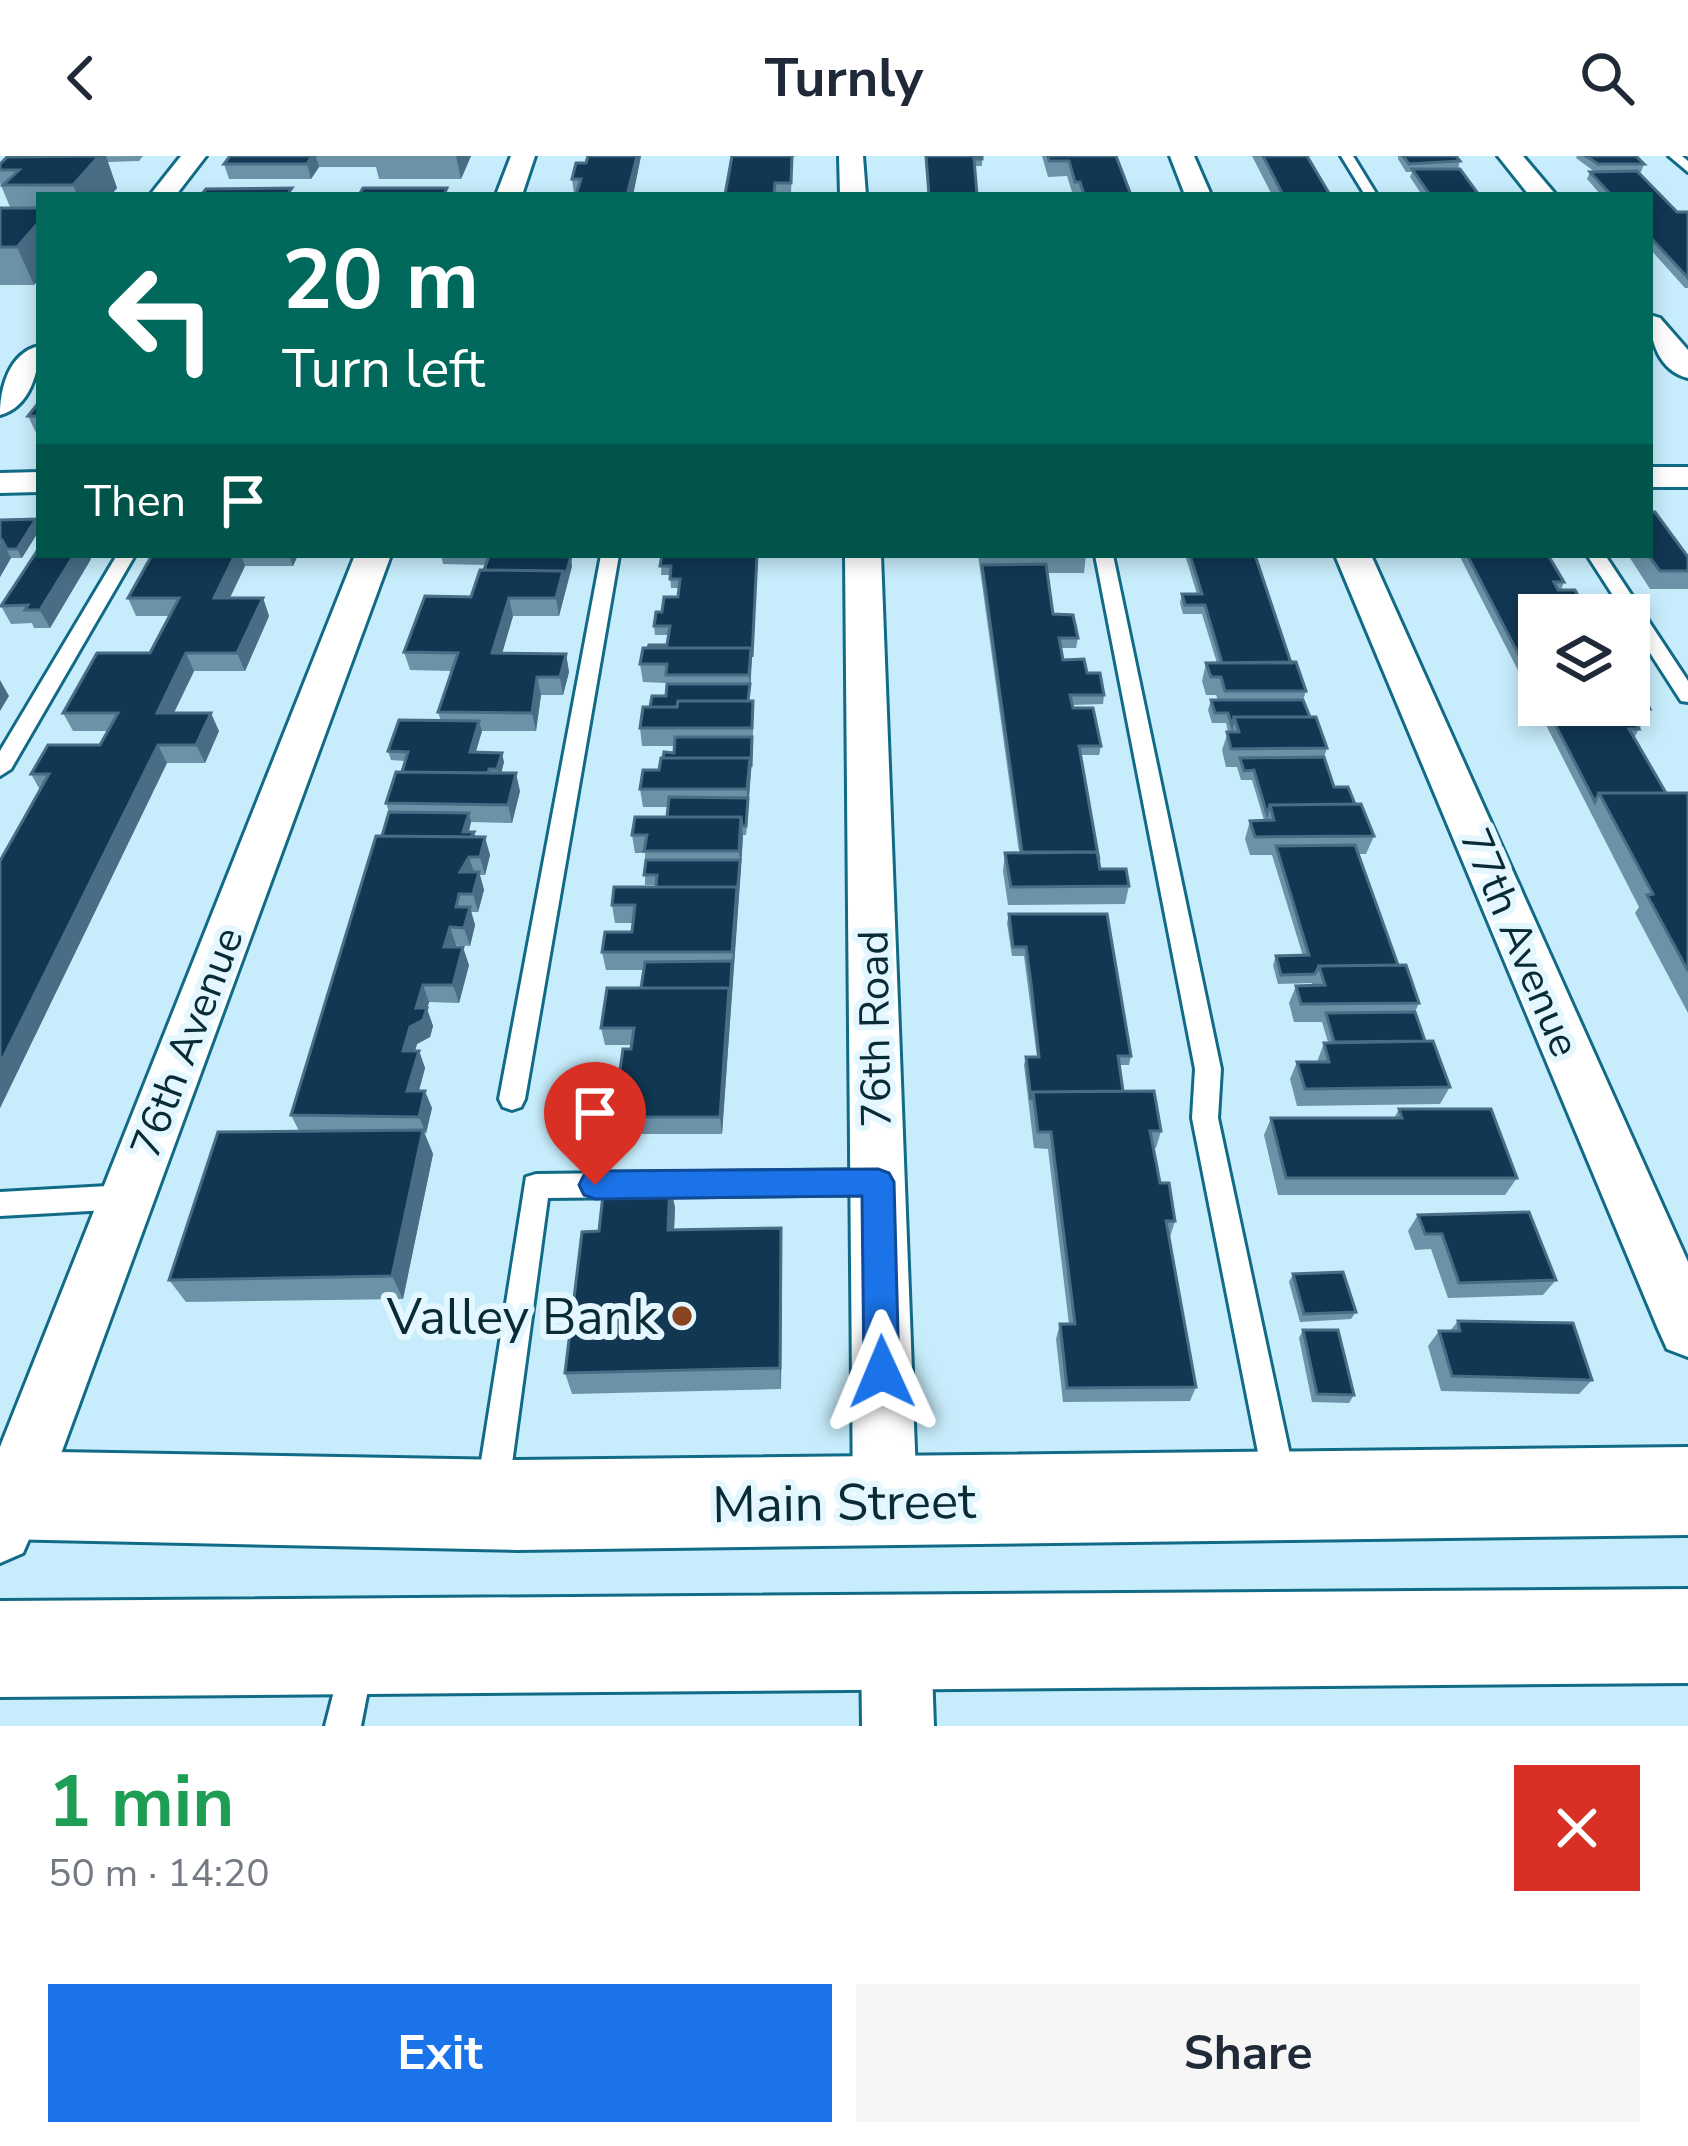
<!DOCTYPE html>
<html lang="en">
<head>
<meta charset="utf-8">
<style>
	:root { --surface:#fff; --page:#f6f6f7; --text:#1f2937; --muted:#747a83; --accent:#1a73e8 }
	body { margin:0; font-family:"Nunito Sans",sans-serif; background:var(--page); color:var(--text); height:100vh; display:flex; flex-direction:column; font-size:45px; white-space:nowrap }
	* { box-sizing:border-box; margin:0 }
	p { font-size:39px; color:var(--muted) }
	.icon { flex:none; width:66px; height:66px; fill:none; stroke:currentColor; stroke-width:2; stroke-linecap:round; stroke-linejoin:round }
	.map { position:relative; height:1570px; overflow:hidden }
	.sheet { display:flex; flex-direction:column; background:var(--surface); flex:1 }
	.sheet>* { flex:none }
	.hud { position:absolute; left:36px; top:36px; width:1617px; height:366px; border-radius:0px; box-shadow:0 6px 18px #0003; background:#00695c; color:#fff; overflow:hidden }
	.tools { position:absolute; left:1518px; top:438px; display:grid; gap:24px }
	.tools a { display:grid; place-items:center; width:132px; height:132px; border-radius:0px; background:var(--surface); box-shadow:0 6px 18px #0003; font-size:60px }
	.pin { position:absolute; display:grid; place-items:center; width:102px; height:102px; color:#fff; margin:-123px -51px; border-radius:50% 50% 50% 0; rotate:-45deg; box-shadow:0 0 12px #0007 }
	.pin .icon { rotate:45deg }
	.me { position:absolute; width:132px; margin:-66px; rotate:359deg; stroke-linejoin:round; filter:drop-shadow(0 0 9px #0008) }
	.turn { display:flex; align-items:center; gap:42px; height:252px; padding:0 48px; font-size:54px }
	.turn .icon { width:156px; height:156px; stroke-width:2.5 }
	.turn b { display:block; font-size:84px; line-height:102px }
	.then { display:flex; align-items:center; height:114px; padding:0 48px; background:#0003; gap:24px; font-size:45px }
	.round { display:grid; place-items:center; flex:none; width:126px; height:126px; border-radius:0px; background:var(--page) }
	.summary { display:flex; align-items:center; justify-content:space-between; height:204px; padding:0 48px }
	h1 { font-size:72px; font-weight:700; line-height:90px; color:#1e9e55 }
	.button { display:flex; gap:24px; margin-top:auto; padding:24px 48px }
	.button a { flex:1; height:138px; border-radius:0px; background:var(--accent); color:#fff; font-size:48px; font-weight:700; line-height:138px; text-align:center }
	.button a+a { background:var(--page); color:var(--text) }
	header { display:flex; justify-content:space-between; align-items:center; height:156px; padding:0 48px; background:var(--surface); font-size:54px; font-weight:700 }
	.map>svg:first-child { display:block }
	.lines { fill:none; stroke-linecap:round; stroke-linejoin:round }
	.lane-casing { stroke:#116b86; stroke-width:6 }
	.street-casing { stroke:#116b86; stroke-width:6 }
	.primary-casing { stroke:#116b86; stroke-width:6 }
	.lane { fill:#fff; fill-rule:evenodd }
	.street { fill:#fff; fill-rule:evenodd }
	.primary { fill:#fff; fill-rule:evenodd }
	.wall { fill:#6c92a7 }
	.shaded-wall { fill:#486d85 }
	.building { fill:#113753; stroke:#486d85; stroke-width:3 }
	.route { fill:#1a73e8; stroke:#114b97; stroke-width:3 }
	.poi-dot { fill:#8b4421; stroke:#e4f6fe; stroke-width:4.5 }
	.labels { text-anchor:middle; stroke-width:12; stroke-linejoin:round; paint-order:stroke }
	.street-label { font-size:42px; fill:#082b36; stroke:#e4f6fe }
	.near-poi-label { font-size:51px; fill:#082b36; stroke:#e4f6fe; text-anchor:end }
	.near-street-label { font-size:51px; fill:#082b36; stroke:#e4f6fe }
</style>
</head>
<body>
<header><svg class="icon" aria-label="back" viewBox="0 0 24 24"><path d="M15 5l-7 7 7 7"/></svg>Turnly<svg class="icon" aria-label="search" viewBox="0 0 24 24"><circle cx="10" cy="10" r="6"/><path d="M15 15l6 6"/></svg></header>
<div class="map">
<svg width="1688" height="1570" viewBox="0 0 1688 1570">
	<rect width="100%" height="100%" fill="#c7ecfb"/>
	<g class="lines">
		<defs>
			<path id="lane" d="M1341 0H1353L1377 39H1365Z
				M1669 0H1682L1688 5V16Z
				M117 399H135L11 613 0 620V595Z
				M601 399H619L525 943 521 951 512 954 503 951 499 943Z
				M1095 399H1113L1221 913 1218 962 1296 1327 1291 1338 1280 1343 1269 1338 1264 1327 1192 962 1195 913Z
				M1587 399H1605L1688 525V546L1681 545Z
				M878 1014 888 1018 892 1026 888 1034 878 1038 548 1042 508 1337 503 1348 492 1353 481 1348 476 1337 526 1021 536 1018Z
				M126 1029 136 1032 140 1041 136 1050 126 1053 0 1060V1036Z
				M356 1491 368 1496 373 1508 361 1570H325L344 1496Z"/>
			<path id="street" d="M181 0H206L176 39H150Z
				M511 0H535L522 39H496Z
				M839 0H863L866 39H840Z
				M1170 0H1194L1211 39H1185Z
				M1498 0H1523L1556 39H1529Z
				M1650 159 1660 162 1688 194V222C1659 215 1650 185 1650 159Z
				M39 190C39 216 30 251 0 259 0 232 9 197 39 190Z
				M1650 311H1688V331H1650Z
				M39 316V336L0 337V317Z
				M355 399H391L33 1374 23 1397 0 1407V1291Z
				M845 399H881L917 1346 908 1369 885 1378 862 1369 853 1346Z
				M1335 399H1371L1688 1106V1201L1667 1193 1658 1173Z
				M896 1451 920 1462 931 1486 934 1570H862L861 1486 872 1462Z"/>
			<path id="primary" d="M1688 1291V1379L517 1394 0 1383V1295L517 1304Z
				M1688 1433V1527L0 1541V1445Z"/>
		</defs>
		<!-- lane casing -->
		<use href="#lane" class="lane-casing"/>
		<!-- street casing -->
		<use href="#street" class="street-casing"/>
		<!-- primary casing -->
		<use href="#primary" class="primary-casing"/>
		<!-- lane -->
		<use href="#lane" class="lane"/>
		<!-- street -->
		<use href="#street" class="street"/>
		<!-- primary -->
		<use href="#primary" class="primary"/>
	</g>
	<!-- wall -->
	<path class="wall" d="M143 0 139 5 107 6 117 32 111 39H39V123L34 129H0V52H13L10 51 0 27V8L7 1Z
		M230 0H471L461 23H379L376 11H319L311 23H229L224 8Z
		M588 0H641L633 39 574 38 572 23 586 7Z
		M732 0H796L792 1 791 39H725Z
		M925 0H982V10H974L977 39H928Z
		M1042 0H1116L1131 39H1073L1067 20 1048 21Z
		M1252 0H1307L1330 39H1272Z
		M1398 0H1456L1460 5 1458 13 1479 39H1422L1410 21 1412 16H1406L1398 3Z
		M1577 0H1636L1644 8 1641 16H1637L1677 56H1688V132H1685L1650 93V39H1601L1587 23 1590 16H1595L1576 2Z
		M39 246V283L28 260Z
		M36 363 22 402H11L0 421V364Z
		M152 399H298L293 410H245L230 442H263L269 460 245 515H194L174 557 219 575 205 607H167L0 952V705L40 634 31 618 100 589 107 575H73L63 557 150 497 169 460H136L128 442Z
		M441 399 525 400 572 410 559 460H513L502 497 566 498 569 516 563 539H541L536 575H482L475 596 504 606 501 617 520 635 512 667 471 666 469 676H474L476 681 490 699 485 719H480L484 734 478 756H471L475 769 470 790 456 789 455 791 469 809 459 847 429 846 427 853 433 870 430 881 417 888 415 895H419L425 912 419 935 432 952 425 978 433 998 403 1143 186 1146 169 1124 299 975 291 959 382 680 389 656 386 647 405 605 391 604 388 595 441 565 438 556 452 515 410 514 404 496 471 441 486 409 443 408Z
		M662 399H758L749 545H753V590L746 679H743L722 978H631L630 989H588L584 972 620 914 632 889H605L601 872 641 832 644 814H606L602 796 632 776 633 767H615L612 749 656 731V729H645V697H635L632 679 667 661 668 651H643L640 633 659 614 674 597V590H642L640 572 650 551 666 540 667 527 643 526 640 508 667 489 668 479H655L654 470 662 456 678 441 679 432H671L670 419H661Z
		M978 399H1086L1084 417H1047L1053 458 1078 482 1076 492H1061L1063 504 1087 517 1104 539 1103 548 1072 549 1073 552 1101 590 1099 599H1081L1100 713 1129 730 1125 748 1008 749 1003 715 1005 697 1019 696Z
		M1185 399H1255L1291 506 1306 535 1303 544 1310 561 1327 592 1324 601 1334 631 1355 648 1374 680 1366 698H1359L1398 809 1419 847 1415 856 1425 885 1450 931 1440 948 1297 950 1290 923 1297 906H1317L1324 887 1328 886 1322 866H1294L1289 847 1296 830H1312V827L1278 828 1273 809 1276 800H1303L1272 699H1250L1245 683 1250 665 1264 664 1252 624H1241L1237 611H1226L1222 594 1228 576 1226 567H1212L1208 554 1211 544H1218L1216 539H1206L1202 525 1206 507H1217L1202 458H1183L1180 447 1182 438H1197Z
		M1459 399H1548L1564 426 1561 434 1584 450 1579 458 1539 459V549H1629L1650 553 1640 572H1638L1639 573 1634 582 1666 637H1688V857L1635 757 1639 751Z
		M1628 399 1688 401V433H1650Z
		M91 403 50 472H34L32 467 11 468 1 450Z
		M1009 758 1131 900 1129 909H1119L1123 935 1161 975 1156 992H1153L1160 1027 1175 1065 1170 1081 1196 1231 1190 1245 1063 1246 1056 1183 1060 1168H1069L1048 993 1034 992 1024 909 1026 901H1037L1024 800H1012L1007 767Z
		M1399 953 1517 1022 1505 1039H1278L1264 979 1271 962H1394Z
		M675 1051 674 1074 781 1072 782 1095 781 1233 572 1238 565 1217 599 1075Z
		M1418 1059 1556 1124 1543 1139 1448 1142 1431 1093 1415 1094 1408 1075Z
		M1293 1118 1356 1156 1351 1163 1300 1166 1289 1126Z
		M1458 1165 1592 1224 1579 1238 1441 1235 1428 1190 1439 1175H1450Z
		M1303 1174 1354 1239 1349 1247 1312 1246 1299 1182Z"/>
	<!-- shaded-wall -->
	<path class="shaded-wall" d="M73 0H106L117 32 111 39H77L73 29Z
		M312 0H316L319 11 311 23 307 8Z
		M456 0H471L461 23Z
		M637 0H641L633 39H627Z
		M39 66V123L34 129 17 91Z
		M36 363 39 375 22 402 17 393Z
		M2 384 11 402 0 421V388Z
		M74 399H89L91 403 50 472 40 454Z
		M235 399H241L245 410 221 460 214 442Z
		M289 399H298L293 410Z
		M757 399H758L750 537 749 519Z
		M571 401 572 410 559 460 556 442 563 415Z
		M263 442 269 460 245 515 237 497Z
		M509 442 513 460 497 515 492 497Z
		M186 497 194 515 165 575 157 557Z
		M566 498 569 516 563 539 560 521Z
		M537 521 541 539 536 575 532 557Z
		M0 524 9 540 0 555Z
		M211 557 219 575 205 607 196 589Z
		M479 565 482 575 473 606 470 596Z
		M752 581 753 590 746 679 747 633Z
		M158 589 167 607 0 952V908Z
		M502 597 504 606 500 622 497 613Z
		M516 617 520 635 512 667 508 649Z
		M469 657 471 666 466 685 463 676Z
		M741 661 743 679 741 713 739 695Z
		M485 681 490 699 485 719 480 701Z
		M469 701 475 719 460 716Z
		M740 704 741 713 722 978 720 961Z
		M479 716 484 734 478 756 473 738Z
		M470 751 475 769 470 790 464 772Z
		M450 771 456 789 450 809 444 791Z
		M463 791 469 809 459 847 453 829Z
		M423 829 429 846 427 853 433 870 430 881 417 888 410 912 403 895Z
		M419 895 425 912 414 952 407 935Z
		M425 935 432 952 426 978 419 961Z
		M423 974 433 998 403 1143 392 1120Z
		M670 1028 675 1051 673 1097 668 1074Z
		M781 1072 782 1095 781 1233 780 1212Z"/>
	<!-- building -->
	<path class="building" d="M99 0 73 29H3L19 14H0V8L7 1Z
		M230 0H312L307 8H224Z
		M588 0H637L627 39H576L581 23H572L576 7H586Z
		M732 0H792L791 27H775L774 38 789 39H725Z
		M926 0H982V3H974L977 39H929Z
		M1048 0H1116L1131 39H1084L1080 26H1075L1069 5H1049Z
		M1263 0H1307L1330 39H1283Z
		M1403 0H1456L1460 5 1409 8Z
		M1586 0H1636L1644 8H1598Z
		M1412 13H1460L1479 39H1430Z
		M1637 15 1677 56H1688V122L1650 81V39H1611L1590 16Z
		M292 32 287 39H201L206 33Z
		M363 32H447L444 39H359Z
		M0 52H39V66L17 91H0Z
		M39 246V260H28Z
		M1650 356H1655L1688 401V415H1660L1648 399H1650Z
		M36 363 17 393H7L2 384H0V364Z
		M39 392V399H74L40 454H25L28 449 1 450Z
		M152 399H235L214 442H263L237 497H186L157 557H211L196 589H158L0 908V705L49 618H31L48 589H100L118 557H63L97 497H150L179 442H128Z
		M441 399H521L571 401 564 424 563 415 484 414 489 400Z
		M662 399H757L752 501 751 492H648L649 489H667L670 470H654L656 456H662L664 441H678L680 423H670L671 410H660Z
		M982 399H1086L982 400Z
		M1190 399H1255L1291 507H1222L1205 449H1185L1182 438H1202Z
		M1467 399H1548L1564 426H1554L1558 434H1575L1584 450H1563L1568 458 1590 459H1539V530L1537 534Z
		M1046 408 1053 458 1073 459 1078 482H1059L1063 504 1084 503 1087 517H1100L1104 539H1070L1073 552H1093L1101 590H1079L1099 704 1097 696H1022L982 409Z
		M480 414 563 415 556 442H509L492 497 566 498 560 521H537L532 557 438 556 458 497 404 496 425 440 471 441Z
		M643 492H751L749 519H666L667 508H640Z
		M1296 506 1306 535H1225L1221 521H1211L1206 507Z
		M667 528H750L748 545H678L677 551H650L652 540H666Z
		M1641 536 1650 553H1556L1554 549H1629V537Z
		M1211 544H1303L1310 561H1234L1232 570 1228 557H1215Z
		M678 545H753L752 572H640L643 551H677Z
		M1234 561H1316L1327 592 1231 593 1227 576H1239Z
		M1552 562H1633L1639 573H1629L1666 637H1599L1595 646Z
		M399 564 479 565 470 596 502 597 497 613H489L488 617 402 616 408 596 388 595Z
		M675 581H752L751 611 750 602H663L664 596 674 597Z
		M1324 601 1334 631H1348L1355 648 1270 649 1267 658 1254 614 1244 615 1240 602Z
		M661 602H750L747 633H640L643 614H659Z
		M396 616 516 617 508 649 386 647Z
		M1599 637H1688V815L1647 739 1653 738Z
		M669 641 748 642 746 670H742L741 661H667Z
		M1361 648 1374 680 1255 681 1250 665 1274 664 1270 649Z
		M389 656 469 657 463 676H474L471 681 382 680Z
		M635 661H741L739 695H644L647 679H632Z
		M376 680 485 681 480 701H469L460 716H479L473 738H459L456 751H470L464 772 450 771 444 791H463L453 829H423L416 852H427L423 864 410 871 403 895H419L407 935H425L419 961 291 959Z
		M1355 689 1398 809 1319 810 1315 818 1281 819 1276 800 1309 799 1276 690Z
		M1097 696 1100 713H1126L1129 730 1011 731 1005 697Z
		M646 704H740L737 740V731H656L657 719H644Z
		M614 731H737L732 796H602L605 776H632L635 749H612Z
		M1009 758H1107L1131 900H1118L1123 935 1033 936 1031 944 1026 901H1039L1031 827 1026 791H1013Z
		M732 805 730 841 729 832H641L645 806Z
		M1406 809 1419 847 1301 848 1296 830 1325 829 1319 810Z
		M607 832H729L720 961H627L626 972H584L592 914H620L623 893H631L634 872H601Z
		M1415 856 1425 885 1334 886 1326 857Z
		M1433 885 1450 931 1305 933 1297 906H1329L1324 887Z
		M1154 935 1161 975H1150L1160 1027H1169L1175 1065H1166L1196 1231 1067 1232 1060 1168H1075L1051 976H1038L1033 936Z
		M1399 953H1491L1517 1022H1286L1271 962H1402Z
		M423 974 392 1120 169 1124 218 976Z
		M670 1028 668 1074 781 1072 780 1212 565 1217 582 1076 599 1075 604 1029Z
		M1529 1056 1556 1124 1459 1127 1442 1078H1425L1418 1059Z
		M1343 1116 1356 1156 1304 1158 1293 1118Z
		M1458 1165 1573 1167 1592 1224 1452 1220 1439 1175H1460Z
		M1303 1174H1338L1354 1239 1317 1238Z"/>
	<!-- route -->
	<path class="route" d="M878 1013 889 1017 894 1026 899 1216 894 1228 882 1233 869 1228 864 1216 862 1040 595 1043 584 1039 579 1029 584 1019 595 1015Z"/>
	<!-- markers -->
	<circle class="poi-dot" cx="682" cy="1160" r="12"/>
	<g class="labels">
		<!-- street labels -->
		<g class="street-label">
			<text transform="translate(1521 786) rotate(67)" y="15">77th Avenue</text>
			<text transform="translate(874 873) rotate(-91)" y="15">76th Road</text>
			<text transform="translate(186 886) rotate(-69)" y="15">76th Avenue</text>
		</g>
		<!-- near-poi labels -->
		<g class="near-poi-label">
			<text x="658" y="1178">Valley Bank</text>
		</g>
		<!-- near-street labels -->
		<g class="near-street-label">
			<text transform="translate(844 1346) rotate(-1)" y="18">Main Street</text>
		</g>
	</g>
</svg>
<div class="tools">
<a><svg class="icon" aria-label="layers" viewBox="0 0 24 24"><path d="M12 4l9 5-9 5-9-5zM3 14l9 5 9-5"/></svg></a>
</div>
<div class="pin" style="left:595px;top:1029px;background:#d93025"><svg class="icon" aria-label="arrive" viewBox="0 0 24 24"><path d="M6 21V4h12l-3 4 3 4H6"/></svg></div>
<svg class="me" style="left:882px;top:1216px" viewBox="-20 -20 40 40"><path d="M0-17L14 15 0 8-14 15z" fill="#1a73e8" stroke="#fff" stroke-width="4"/></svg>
<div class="hud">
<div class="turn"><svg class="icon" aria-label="left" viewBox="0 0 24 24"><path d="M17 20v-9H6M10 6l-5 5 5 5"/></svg><div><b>20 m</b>Turn left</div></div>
<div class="then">Then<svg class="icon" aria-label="arrive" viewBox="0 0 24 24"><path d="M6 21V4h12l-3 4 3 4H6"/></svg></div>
</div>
</div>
<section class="sheet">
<div class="summary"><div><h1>1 min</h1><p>50 m · 14:20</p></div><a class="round" style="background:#d93025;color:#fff"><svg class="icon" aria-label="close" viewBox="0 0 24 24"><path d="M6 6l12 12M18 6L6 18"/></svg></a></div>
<div class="button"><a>Exit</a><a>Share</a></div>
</section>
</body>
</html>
